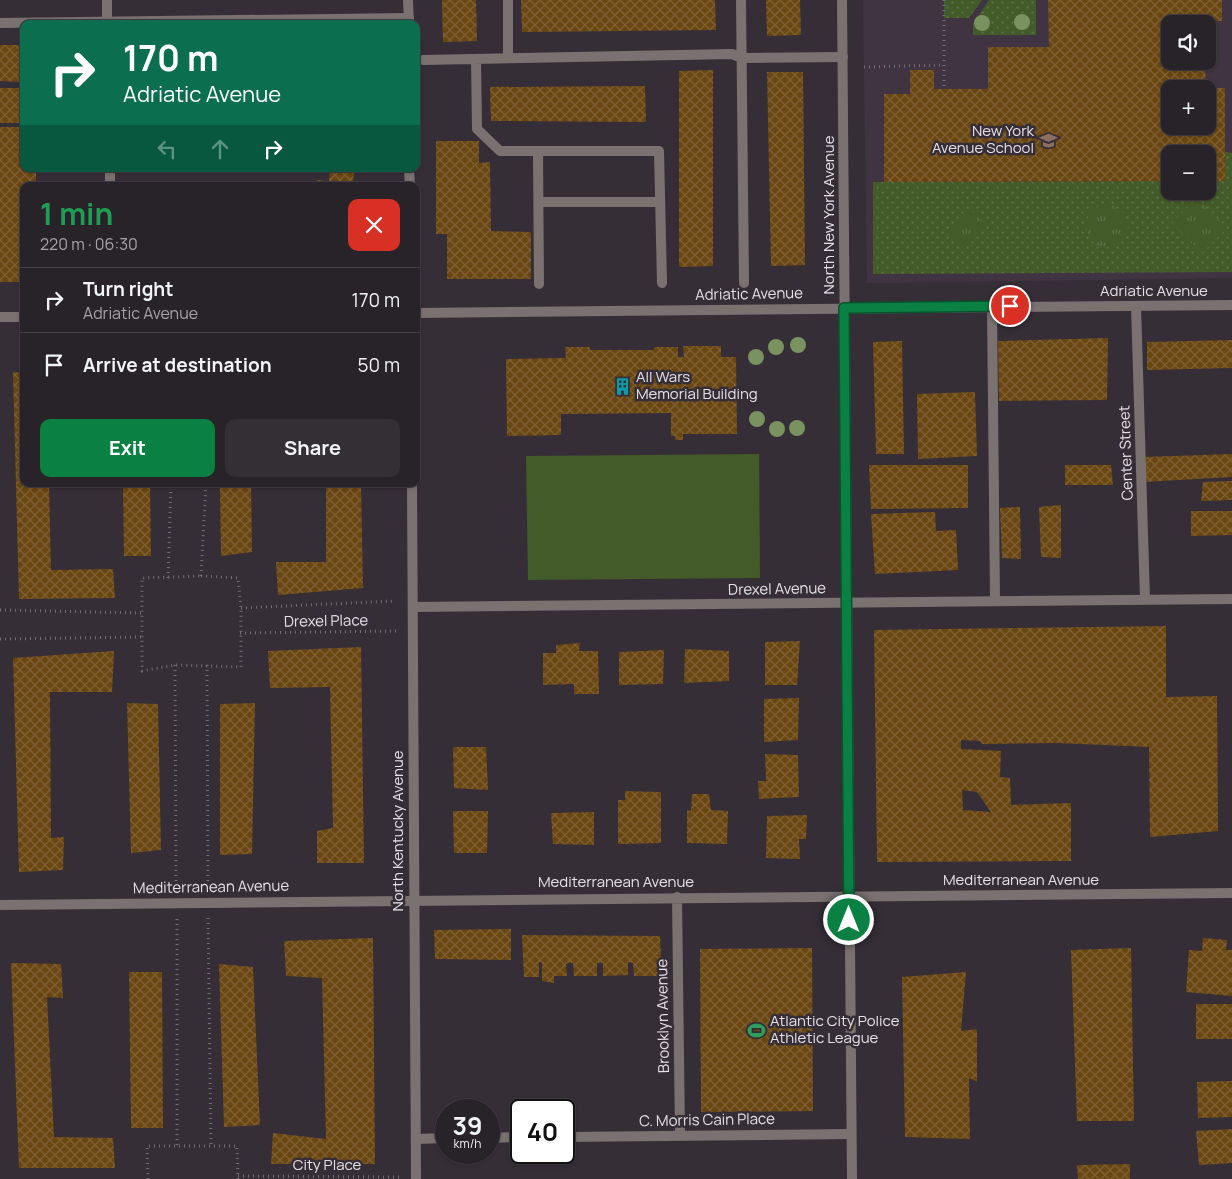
<!DOCTYPE html>
<html lang="en">
<head>
<meta charset="utf-8">
<style>
	:root { --surface:#282229; --page:#342f35; --text:#f1f3f6; --muted:#a5a4a8; --line:#443f46; --accent:#0b8043 }
	body { margin:0; font-family:Manrope,sans-serif; background:var(--page); color:var(--text); height:100vh; display:flex; flex-direction:column; font-size:19px; white-space:nowrap }
	* { box-sizing:border-box; margin:0 }
	p { font-size:16px; color:var(--muted) }
	.icon { flex:none; width:28px; height:28px; fill:none; stroke:currentColor; stroke-width:2; stroke-linecap:round; stroke-linejoin:round }
	.map { position:relative; flex:1; overflow:hidden }
	.drawer { position:absolute; left:20px; top:182px; width:400px; height:305px; display:flex; flex-direction:column; background:var(--surface); border-radius:10px; box-shadow:0 1px 4px #0004,0 0 0 1px var(--line) }
	.drawer>* { flex:none }
	.banner { position:absolute; left:20px; top:20px; width:400px; height:152px; border-radius:10px; box-shadow:0 1px 4px #0004,0 0 0 1px var(--line); background:#0b6e4f; color:#fff; overflow:hidden }
	.fabs { position:absolute; left:1161px; top:15px; display:grid; gap:10px }
	.fabs a { display:grid; place-items:center; width:55px; height:55px; border-radius:10px; background:var(--surface); box-shadow:0 1px 4px #0004,0 0 0 1px var(--line); font-size:25px }
	.speed { position:absolute; left:435px; top:1099px; display:flex; gap:10px; font-size:25px; font-weight:700; text-align:center }
	.speed>* { display:grid; place-content:center; width:65px; height:65px; border-radius:50%; background:var(--surface); box-shadow:0 1px 4px #0004,0 0 0 1px var(--line); line-height:1 }
	.speed small { font-size:12px; font-weight:400 }
	.speed .limit { border:2px solid #111; border-radius:8px; background:#fff; color:#111 }
	.pin { position:absolute; display:grid; place-items:center; width:42px; height:42px; color:#fff; margin:-21px; border:2px solid #fff; border-radius:50%; box-shadow:0 1px 5px #0007 }
	.me { position:absolute; width:55px; margin:-28px; rotate:0deg; stroke-linejoin:round; filter:drop-shadow(0 0 4px #0008) }
	.turn { display:flex; align-items:center; gap:18px; height:105px; padding:0 20px; font-size:22px }
	.turn .icon { width:65px; height:65px; stroke-width:2.5 }
	.turn b { display:block; font-size:35px; line-height:42px }
	.lanes { display:flex; align-items:center; height:48px; padding:0 20px; background:#0003; justify-content:center; gap:25px; direction:ltr }
	.lanes .off { opacity:.35 }
	.round { display:grid; place-items:center; flex:none; width:52px; height:52px; border-radius:10px; background:var(--page) }
	.summary { display:flex; align-items:center; justify-content:space-between; height:85px; padding:0 20px }
	h1 { font-size:30px; font-weight:700; line-height:38px; color:#1e9e55 }
	.button { display:flex; gap:10px; margin-top:auto; padding:10px 20px }
	.button a { flex:1; height:58px; border-radius:10px; background:var(--accent); color:#fff; font-size:20px; font-weight:700; line-height:58px; text-align:center }
	.button a+a { background:var(--page); color:var(--text) }
	ul { padding:0; list-style:none }
	li { display:flex; align-items:center; gap:15px; height:65px; padding:0 20px; border-top:1px solid var(--line) }
	li div { flex:1 }
	li b { display:block; font-size:19px }
	li em { font-style:normal }
	.map>svg:first-child { display:block }
	.built { fill:#403442; fill-rule:evenodd }
	.grass { fill:url(#grass-dots) }
	.park { fill:url(#park-tufts) }
	.garden { fill:#435b28 }
	.building { fill:url(#building-cross-hatch); fill-rule:evenodd }
	.lines { fill:none; stroke-linecap:round; stroke-linejoin:round }
	.path { stroke:#736d75; stroke-width:3; stroke-dasharray:1 4; stroke-linecap:butt }
	.service { stroke:#797271; stroke-width:10 }
	.pedestrian { stroke:#797271; stroke-width:10 }
	.minor { stroke:#797271; stroke-width:10 }
	.tertiary { stroke:#797271; stroke-width:10 }
	.tree { fill:#7a9160 }
	.route-casing { stroke:#07532c; stroke-width:12 }
	.route { stroke:#0b8043; stroke-width:9 }
	.labels { text-anchor:middle; stroke-width:5; stroke-linejoin:round; paint-order:stroke }
	.poi-label { font-size:15px; fill:#e5e0e6; stroke:#352e37; text-anchor:start }
	.street-label { font-size:15px; fill:#e5e0e6; stroke:#352e37 }
</style>
</head>
<body>
<div class="map">
<svg width="1232" height="1179" viewBox="0 0 1232 1179">
	<defs>
		<pattern id="grass-dots" width="8" height="8" patternUnits="userSpaceOnUse" patternTransform="scale(1.25)"><rect width="8" height="8" fill="#435b28"/><path d="M2 2h.1M6 6h.1" fill="none" stroke="#5e7247" stroke-width="1.8" stroke-linecap="round"/></pattern>
		<pattern id="park-tufts" width="24" height="20" patternUnits="userSpaceOnUse" patternTransform="scale(1.25)"><rect width="24" height="20" fill="#435b28"/><path d="M3 7l-1-3M5 7V3M7 7l1-3M15 17l-1-3M17 17v-4M19 17l1-3" fill="none" stroke="#5e7247"/></pattern>
		<pattern id="building-cross-hatch" width="8" height="8" patternUnits="userSpaceOnUse" patternTransform="scale(1.25)"><rect width="8" height="8" fill="#6a4611"/><path d="M0 0l8 8M0 8l8-8" fill="none" stroke="#7f6034"/></pattern>
	</defs>
	<rect width="100%" height="100%" fill="#352e37"/>
	<!-- built -->
	<path class="built" d="M863 0H1232V278L867 283ZM1170 24H1208V61H1170ZM1170 89H1208V126H1170ZM1170 154H1208V191H1170Z"/>
	<!-- grass -->
	<path class="grass" d="M944 0H982L969 18H944Z
		M989 0H1036V35H973V24Z
		M1225 152 1232 153V272L873 274V182L1170 181V191H1208V181L1225 180Z"/>
	<!-- park -->
	<path class="park" d="M1197 198 1227 228 1202 253 1172 223Z
		M1086 226a21 21 0 1 1 42 0a21 21 0 1 1-42 0Z
		M969 208 987 226 963 250 945 232Z"/>
	<!-- garden -->
	<path class="garden" d="M759 454 760 578 528 580 526 456Z"/>
	<!-- building -->
	<path class="building" d="M442 0H476L477 41 443 42Z
		M521 0H715L716 30 522 32Z
		M766 0H800L801 35 767 36Z
		M1048 0H1222V21H1205V24H1170V61H1205L1206 89H1170V126H1208V88H1225V181H1208V154H1170V181L884 182V94H910V70H934V89H988V47H1049Z
		M0 45H24V82L0 81Z
		M713 70V266L679 267V71Z
		M767 72H803L805 265 771 266Z
		M645 86 646 122 491 121 490 87Z
		M0 88H24V123H0Z
		M0 127H24V169H36V186H24V282H0Z
		M436 141H479V163L490 162 491 231 531 232V279H447V234H436Z
		M330 169H354L353 186H317V180L329 181Z
		M1108 338 1107 400 999 401 998 341Z
		M1232 340V368L1147 370V342Z
		M902 341 904 454H876L873 342Z
		M683 346H721V357H736L737 434H683V440H675V436H671V413L561 414V435L507 436 506 359 566 358 565 347H590V350H654V347H678V357H684Z
		M13 372 24 373V484H49L51 570 113 569 115 598 19 599Z
		M975 392 977 456 918 459 917 394Z
		M1232 454V477L1144 482 1143 457Z
		M869 465H968V508L871 509Z
		M1065 465H1111L1113 485H1065Z
		M1232 481V500L1201 501 1203 482Z
		M123 484H150L151 556H124Z
		M220 484H251L252 552 221 556Z
		M326 484H361L363 588 278 595 276 562H326Z
		M1061 505V558L1041 557 1039 507Z
		M1020 507 1021 559 1002 558 1000 508Z
		M1191 511H1232V535L1191 536Z
		M935 512 936 531 956 530 958 570 875 574 871 514Z
		M1166 626V697L1217 696 1218 831 1150 837 1149 747 1058 743 982 744 980 741 961 740V749L1001 751 1000 777 1010 778 1011 805 1071 803V861L877 862 874 630ZM962 790 977 792 991 812 963 810Z
		M800 641 797 685H765V642Z
		M580 643 579 651H598L599 694H574V684L543 685V653H556V645Z
		M361 647 364 863H317V831L333 828 330 687 270 688 268 651Z
		M685 649 729 651V681L684 683Z
		M664 650 663 684 619 685V652Z
		M114 651 112 692H50L51 838 64 837 63 870 19 872 13 658Z
		M799 698 798 740 764 742V699Z
		M127 703 158 704 161 850 131 853Z
		M255 703 252 854 220 855V704Z
		M453 747H486L488 790 454 788Z
		M765 754 798 755 799 797 759 799 758 781H766Z
		M625 791 661 792V843L618 844V800H625Z
		M692 794H709L711 810 728 811 727 844 687 843V810L691 811Z
		M453 811H488L487 853H454Z
		M594 812V845L553 844 551 813Z
		M807 815 806 839H799L800 859 766 858 767 816Z
		M511 929V960L435 959 434 930Z
		M522 935 660 936 662 976H634L633 963 628 962V975L603 976V963H597V976H574L573 963H569L566 964 567 976H554V983L542 981V963L539 962V977H524Z
		M373 938 375 1164H271L273 1133 326 1139 322 978 286 976 284 941Z
		M1203 938 1227 940 1226 950H1232V996L1186 992 1189 950 1202 951Z
		M812 948 813 1111 701 1112 700 949Z
		M1131 948 1134 1121H1077L1071 950Z
		M11 963 61 964 63 998 47 997 54 1137 113 1138 115 1168H19Z
		M219 964 253 967 260 1125 224 1127Z
		M129 972H162L163 1128H131Z
		M966 972 961 1031 977 1029V1082L969 1078 970 1139 905 1137 902 977Z
		M1196 1004H1232V1039H1196Z
		M1232 1081V1117L1198 1118 1197 1082Z
		M1232 1129V1163L1199 1165 1196 1131Z
		M1130 1164V1179H1078L1077 1165Z"/>
	<g class="lines">
		<!-- path -->
		<path class="path" d="M944 0V89
			M864 67 944 65
			M201 576 238 578 241 608V667L175 665 142 671V578Z
			M201 576 206 484
			M168 578 171 484
			M241 608 395 601
			M0 610 141 613
			M240 633 397 631
			M0 639 142 637
			M175 665 176 887
			M207 665 208 887
			M208 918 211 1145
			M177 919V1145
			M238 1176 400 1177
			M148 1179 147 1146H237L238 1179"/>
		<!-- service -->
		<path class="service" d="M107 0V24
			M110 169V186
			M992 306 995 600
			M1136 306 1145 599"/>
		<!-- pedestrian -->
		<path class="pedestrian" d="M741 0 744 283
			M508 58V0
			M476 59 477 129 500 151H659L662 283
			M423 60 732 54 742 58 843 57
			M538 151 539 284
			M539 202H660"/>
		<!-- minor -->
		<path class="minor" d="M0 23 409 18
			M416 313 1232 305
			M0 317H24
			M413 607 1232 599
			M677 897 680 1135
			M0 905 1232 893
			M564 1137 851 1134
			M489 1138 521 1137
			M416 1139 446 1138"/>
		<!-- tertiary -->
		<path class="tertiary" d="M408 0 409 24
			M842 0 852 1179
			M409 169 410 186
			M412 484 416 1179"/>
	</g>
	<!-- trees -->
	<g class="tree">
		<circle cx="1022" cy="22" r="8"/>
		<circle cx="982" cy="23" r="8"/>
		<circle cx="798" cy="345" r="8"/>
		<circle cx="776" cy="347" r="8"/>
		<circle cx="756" cy="357" r="8"/>
		<circle cx="757" cy="419" r="8"/>
		<circle cx="797" cy="428" r="8"/>
		<circle cx="777" cy="429" r="8"/>
	</g>
	<g class="lines">
		<defs>
			<path id="route" d="M849 920 844 308 1010 306"/>
		</defs>
		<!-- route casing -->
		<use href="#route" class="route-casing"/>
		<!-- route -->
		<use href="#route" class="route"/>
	</g>
	<!-- icons -->
	<defs>
		<symbol id="school-bare" viewBox="-9 -9 18 18"><path d="M0-5L7-2L0 1L-7-2ZM-4 1L0 2.5L4 1V4Q0 6-4 4Z" fill="#8d6e63" stroke="#352e37" stroke-width="2.5" paint-order="stroke"/></symbol>
		<symbol id="building-bare" viewBox="-9 -9 18 18"><path d="M-4-6H4V6H1V3H-1V6H-4ZM-2.5-4.3h1.7v1.8h-1.7ZM.8-4.3h1.7v1.8H.8ZM-2.5-1h1.7V.8h-1.7ZM.8-1h1.7V.8H.8Z" fill="#0f9aa8" stroke="#352e37" stroke-width="2.5" paint-order="stroke"/></symbol>
		<symbol id="stadium-bare" viewBox="-9 -9 18 18"><path d="M0-5a6.5 5 0 1 0 0 10a6.5 5 0 1 0 0-10ZM-3.5-1.8h7v3.6h-7Z" fill="#2e9e5b" stroke="#352e37" stroke-width="2.5" paint-order="stroke"/></symbol>
	</defs>
	<g fill-rule="evenodd">
		<use href="#school-bare" x="1036" y="128" width="25" height="25"/>
		<use href="#building-bare" x="610" y="374" width="25" height="25"/>
		<use href="#stadium-bare" x="744" y="1018" width="25" height="25"/>
	</g>
	<g class="labels">
		<!-- poi labels -->
		<g class="poi-label">
			<text x="1034" y="136" text-anchor="end">New York<tspan x="1034" dy="17">Avenue School</tspan></text>
			<text x="636" y="382">All Wars<tspan x="636" dy="17">Memorial Building</tspan></text>
			<text x="770" y="1026">Atlantic City Police<tspan x="770" dy="17">Athletic League</tspan></text>
		</g>
		<!-- street labels -->
		<g class="street-label">
			<text transform="translate(829 215) rotate(-90)" y="5">North New York Avenue</text>
			<text x="1154" y="296">Adriatic Avenue</text>
			<text transform="translate(749 294) rotate(-1)" y="5">Adriatic Avenue</text>
			<text transform="translate(1126 453) rotate(-92)" y="5">Center Street</text>
			<text transform="translate(777 589) rotate(-1)" y="5">Drexel Avenue</text>
			<text transform="translate(326 621) rotate(-1)" y="5">Drexel Place</text>
			<text transform="translate(398 831) rotate(-90)" y="5">North Kentucky Avenue</text>
			<text x="1021" y="885">Mediterranean Avenue</text>
			<text x="616" y="887">Mediterranean Avenue</text>
			<text transform="translate(211 887) rotate(-1)" y="5">Mediterranean Avenue</text>
			<text transform="translate(663 1016) rotate(-91)" y="5">Brooklyn Avenue</text>
			<text transform="translate(707 1120) rotate(-1)" y="5">C. Morris Cain Place</text>
			<text x="327" y="1170">City Place</text>
		</g>
	</g>
</svg>
<div class="fabs">
<a><svg class="icon" aria-label="sound" viewBox="0 0 24 24"><path d="M4 9h4l5-4v14l-5-4H4zM17 9q2 3 0 6"/></svg></a>
<a>+</a>
<a>−</a>
</div>
<div class="speed"><div>39<small>km/h</small></div><div class="limit">40</div></div>
<div class="pin" style="left:1010px;top:306px;background:#d93025"><svg class="icon" aria-label="arrive" viewBox="0 0 24 24"><path d="M6 21V4h12l-3 4 3 4H6"/></svg></div>
<svg class="me" style="left:849px;top:920px" viewBox="-20 -20 40 40"><circle r="17" fill="#0b8043" stroke="#fff" stroke-width="3"/><path d="M0-11L8 9 0 5-8 9z" fill="#fff"/></svg>
<div class="banner">
<div class="turn"><svg class="icon" aria-label="right" viewBox="0 0 24 24"><path d="M7 20v-9h11M14 6l5 5-5 5"/></svg><div><b>170 m</b>Adriatic Avenue</div></div>
<div class="lanes"><svg class="icon off" aria-label="left" viewBox="0 0 24 24"><path d="M17 20v-9H6M10 6l-5 5 5 5"/></svg><svg class="icon off" aria-label="ahead" viewBox="0 0 24 24"><path d="M12 20V5M6 11l6-6 6 6"/></svg><svg class="icon" aria-label="right" viewBox="0 0 24 24"><path d="M7 20v-9h11M14 6l5 5-5 5"/></svg></div>
</div>
<section class="drawer">
<div class="summary"><div><h1>1 min</h1><p>220 m · 06:30</p></div><a class="round" style="background:#d93025;color:#fff"><svg class="icon" aria-label="close" viewBox="0 0 24 24"><path d="M6 6l12 12M18 6L6 18"/></svg></a></div>
<ul>
<li><svg class="icon" aria-label="right" viewBox="0 0 24 24"><path d="M7 20v-9h11M14 6l5 5-5 5"/></svg><div><b>Turn right</b><p>Adriatic Avenue</p></div><em>170 m</em></li>
<li><svg class="icon" aria-label="arrive" viewBox="0 0 24 24"><path d="M6 21V4h12l-3 4 3 4H6"/></svg><div><b>Arrive at destination</b></div><em>50 m</em></li>
</ul>
<div class="button"><a>Exit</a><a>Share</a></div>
</section>
</div>
</body>
</html>
